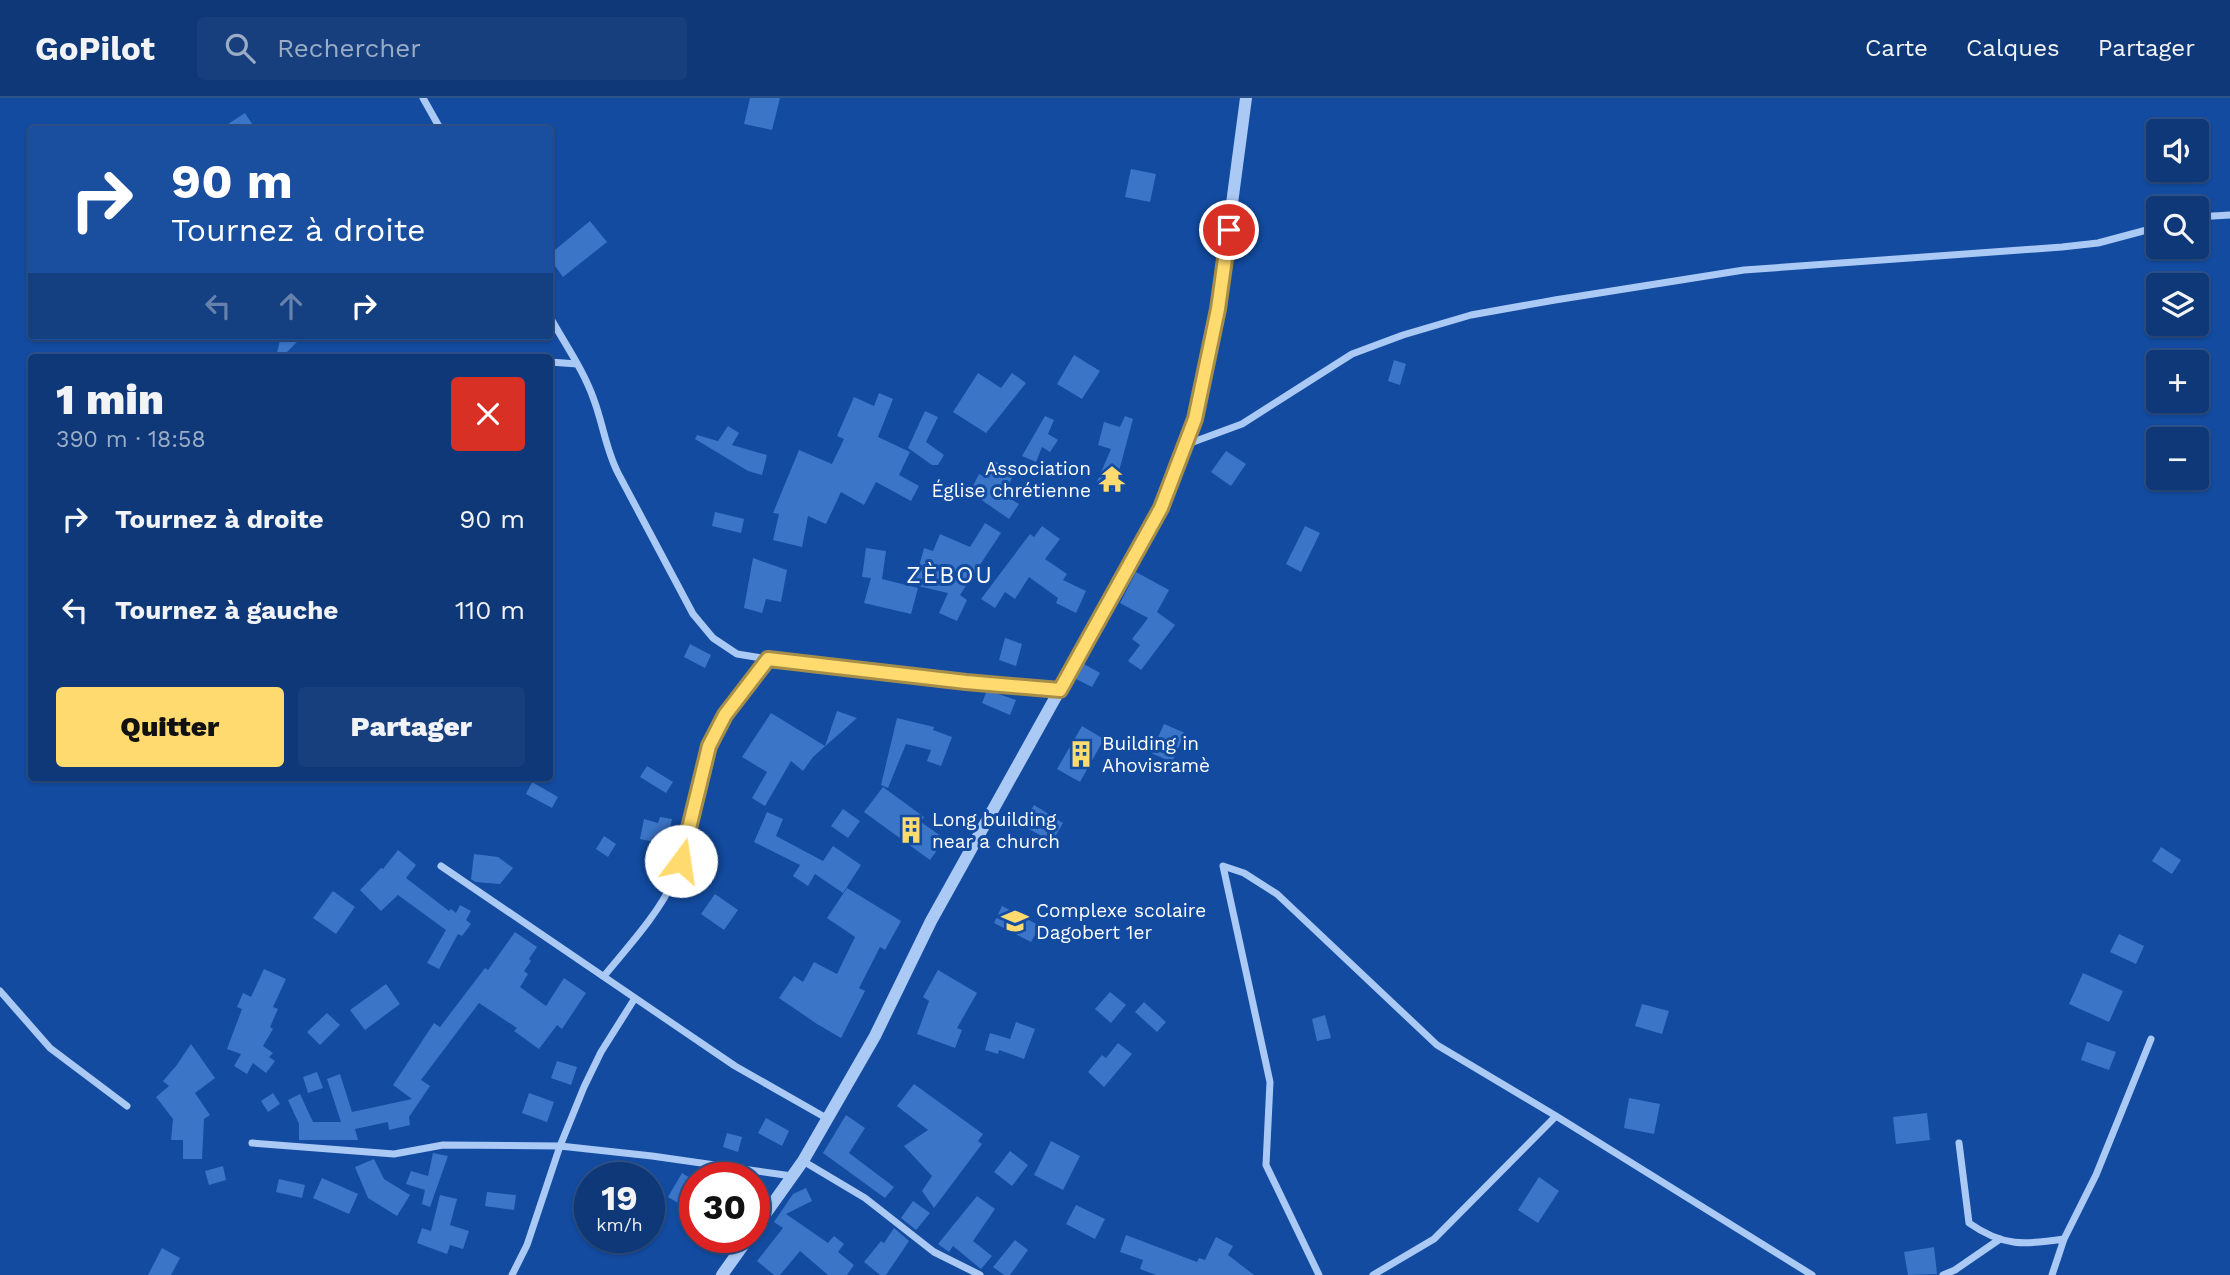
<!DOCTYPE html>
<html lang="fr">
<head>
<meta charset="utf-8">
<style>
	:root { --surface:#0e3878; --page:#173f7d; --text:#f1f3f6; --muted:#9bacc6; --line:#2e528a; --accent:#ffda6e }
	body { margin:0; font-family:"Work Sans",sans-serif; background:var(--page); color:var(--text); height:100vh; display:flex; flex-direction:column; font-size:26px; white-space:nowrap }
	* { box-sizing:border-box; margin:0 }
	p { font-size:23px; color:var(--muted) }
	.icon { flex:none; width:38px; height:38px; fill:none; stroke:currentColor; stroke-width:2; stroke-linecap:round; stroke-linejoin:round }
	.map { position:relative; flex:1; overflow:hidden }
	.drawer { position:absolute; left:28px; top:256px; width:525px; height:427px; display:flex; flex-direction:column; background:var(--surface); border-radius:7px; box-shadow:0 2px 5px #0004,0 0 0 2px var(--line) }
	.drawer>* { flex:none }
	.top-card { position:absolute; left:28px; top:28px; width:525px; height:214px; border-radius:7px; box-shadow:0 2px 5px #0004,0 0 0 2px var(--line); background:#1a4fa0; color:#fff; overflow:hidden }
	.tools { position:absolute; left:2146px; top:21px; display:grid; gap:14px }
	.tools a { display:grid; place-items:center; width:63px; height:63px; border-radius:7px; background:var(--surface); box-shadow:0 2px 5px #0004,0 0 0 2px var(--line); font-size:35px }
	.speed { position:absolute; left:574px; top:1064px; display:flex; gap:14px; font-size:35px; font-weight:700; text-align:center }
	.speed>* { display:grid; place-content:center; width:91px; height:91px; border-radius:50%; background:var(--surface); box-shadow:0 2px 5px #0004,0 0 0 2px var(--line); line-height:1 }
	.speed small { font-size:18px; font-weight:400 }
	.speed .limit { border:10px solid #d22; background:#fff; color:#111 }
	.pin { position:absolute; display:grid; place-items:center; width:60px; height:60px; color:#fff; margin:-30px; border:4px solid #fff; border-radius:50%; box-shadow:0 2px 7px #0007 }
	.me { position:absolute; width:77px; margin:-38px; rotate:14deg; stroke-linejoin:round; filter:drop-shadow(0 0 5px #0008) }
	.turn { display:flex; align-items:center; gap:24px; height:147px; padding:0 28px; font-size:32px }
	.turn .icon { width:91px; height:91px; stroke-width:2.5 }
	.turn b { display:block; font-size:49px; line-height:60px }
	.lanes { display:flex; align-items:center; height:66px; padding:0 28px; background:#0003; justify-content:center; gap:35px; direction:ltr }
	.lanes .off { opacity:.35 }
	.round { display:grid; place-items:center; flex:none; width:74px; height:74px; border-radius:7px; background:var(--page) }
	.head { display:flex; align-items:center; justify-content:space-between; height:119px; padding:0 28px }
	h1 { font-size:42px; font-weight:800; line-height:52px }
	.primary-button { display:flex; gap:14px; margin-top:auto; padding:14px 28px }
	.primary-button a { flex:1; height:80px; border-radius:7px; background:var(--accent); color:#111; font-size:28px; font-weight:800; line-height:80px; text-align:center }
	.primary-button a+a { background:var(--page); color:var(--text) }
	ul { padding:0; list-style:none }
	li { display:flex; align-items:center; gap:21px; height:91px; padding:0 28px }
	li div { flex:1 }
	li b { display:block; font-size:26px }
	li em { font-style:normal }
	header { display:flex; align-items:center; gap:42px; box-sizing:border-box; height:98px; padding:0 35px; background:var(--surface); border-bottom:2px solid var(--line) }
	header strong { font-size:33px }
	nav { display:flex; gap:38px; margin-inline-start:auto; font-size:24px }
	.search { width:490px; height:63px; background:var(--page); display:flex; align-items:center; gap:18px; box-sizing:border-box; padding:0 24px; border-radius:7px; color:var(--muted); font-size:26px }
	.map>svg:first-child { display:block }
	.building { fill:#3b75c7 }
	.lines { fill:none; stroke-linecap:round; stroke-linejoin:round }
	.minor { stroke:#aac9f5; stroke-width:7 }
	.tertiary { stroke:#aac9f5; stroke-width:12 }
	.route-casing { stroke:#a68e48; stroke-width:18 }
	.route { stroke:#ffda6e; stroke-width:12 }
	.labels { text-anchor:middle; stroke-width:6; stroke-linejoin:round; paint-order:stroke }
	.poi-label { font-size:19px; fill:#fff; stroke:#124ba0; text-anchor:start }
	.quarter-label { font-size:23px; letter-spacing:2px; fill:#fff; stroke:#124ba0 }
</style>
</head>
<body>
<header>
<strong>GoPilot</strong>
<div class="search"><svg class="icon" aria-label="search" viewBox="0 0 24 24"><circle cx="10" cy="10" r="6"/><path d="M15 15l6 6"/></svg>Rechercher</div>
<nav><a>Carte</a><a>Calques</a><a>Partager</a></nav>
</header>
<div class="map">
<svg width="2230" height="1177" viewBox="0 0 2230 1177">
	<rect width="100%" height="100%" fill="#124ba0"/>
	<!-- building -->
	<path class="building" d="M750 0H780L772 32 744 26Z
		M245 15 256 32H219Z
		M1131 71 1156 76 1150 104 1125 99Z
		M590 123 607 144 563 179 550 161V156Z
		M281 238H303L282 259H276Z
		M1074 257 1100 273 1082 301 1057 286Z
		M1394 262 1406 266 1400 287 1388 283Z
		M978 275 1001 290 1012 275 1026 285 986 335 953 314Z
		M879 295 893 301 878 339 910 354 899 377 919 388 911 403 876 384 864 407 841 394 826 426 808 418 802 449 773 442 779 416 773 415 799 352 832 366 844 341 837 338 854 299 874 308Z
		M925 313 938 319 926 344 944 357 938 367H932L908 350Z
		M1045 318 1054 322 1048 336 1058 342 1050 354 1042 349 1036 364 1022 358Z
		M1125 318 1133 321 1119 373 1122 375 1114 393 1096 386 1111 351 1098 347 1104 324 1120 329Z
		M728 328 739 335 732 347 767 357 762 377 748 373 695 341 697 337 718 343Z
		M1226 353 1246 366 1231 388 1211 374Z
		M993 362 1015 375 1003 396 1019 406 1009 421 970 394 979 376 983 378Z
		M715 414 744 421 741 435 712 428Z
		M985 425 1001 435 960 497 967 502 957 523 939 515 948 495 914 487 924 450 933 453 940 436 970 449Z
		M1042 428 1060 441 1045 461 1067 476 1063 482 1086 493 1076 515 1056 505 1058 500 1029 479 1015 501 1005 494 995 510 981 501 1030 436 1034 439Z
		M1305 428 1320 435 1301 474 1286 466Z
		M866 450 886 453 882 481 918 490 911 516 864 505 871 480 862 479Z
		M753 460 787 472 781 504 766 501 762 515 744 510Z
		M1136 474 1169 492 1157 514 1175 527 1141 572 1128 563 1140 547 1132 541 1148 520 1120 505Z
		M1005 540 1022 546 1016 568 999 562Z
		M690 546 711 557 705 570 684 559Z
		M1084 566 1100 575 1092 589 1076 581Z
		M987 592 1016 602 1010 617 982 605Z
		M837 613 857 620 813 659 803 673 791 663 765 708 752 700 767 674 742 659 771 615 825 648Z
		M897 620 934 629 933 632 952 639 941 668 927 663 931 652 906 646 888 690 881 687Z
		M1164 626 1185 635 1172 664 1151 655Z
		M1082 628 1104 641 1080 684 1057 671Z
		M647 668 673 684 666 695 640 679Z
		M532 684 558 699 552 710 526 696Z
		M883 689 924 719 921 724 945 741 930 762 864 714Z
		M1034 707 1063 725 1052 744 1022 727Z
		M843 711 860 723 848 740 831 728Z
		M767 714 783 721 776 738 823 763 833 748 861 767 843 795 815 776 808 788 793 778 800 767 754 744Z
		M660 719 672 721 663 762 650 759 654 744 640 741 644 721 658 725Z
		M604 738 616 746 608 759 596 751Z
		M2161 749 2181 762 2172 776 2152 763Z
		M398 752 416 767 406 780 449 813 451 811 456 815 460 807 471 813 466 822 471 826 462 838 458 836 439 871 427 865 446 832 398 797 381 813 360 792 381 770 383 771Z
		M474 756 498 759 513 770 500 786 475 784 471 781Z
		M847 790 901 823 885 852 880 849 859 890 865 893 841 940 817 926 779 900 794 878 803 884 814 864 837 876 855 839 827 820Z
		M333 793 355 809 336 836 313 820Z
		M715 796 738 812 724 832 701 816Z
		M1002 808 1040 828 1031 844 994 825Z
		M515 834 537 849 529 861 531 863 524 873 528 876 520 889 546 908 564 880 586 895 562 931 557 927 539 951 514 933 517 930 479 905 421 982 430 988 409 1019 410 1027 389 1032 388 1024 355 1031 358 1042H299V1026L288 1002 300 996 313 1024H341L327 981 340 976 352 1014 412 1001 393 987 434 925 440 929 485 870 488 872Z
		M2119 836 2144 848 2136 866 2110 854Z
		M264 871 286 881 273 909 278 911 270 929 273 931 263 948 273 955 269 959 275 963 266 975 253 965 247 976 234 968 241 956 227 951 242 911 237 909 243 895 251 899Z
		M938 872 977 895 957 930 962 932 955 950 917 936 929 903 923 899Z
		M2083 875 2123 893 2109 924 2069 906Z
		M386 886 400 906 365 932 350 912Z
		M1110 894 1126 907 1111 925 1095 911Z
		M1144 904 1166 924 1157 934 1135 914Z
		M1642 906 1669 913 1662 936 1635 928Z
		M327 915 340 927 320 947 307 934Z
		M1325 917 1331 940 1317 943 1312 921Z
		M1016 924 1035 931 1024 961 999 952 998 956 985 952 990 935 1010 941Z
		M2087 944 2116 954 2109 972 2081 962Z
		M1118 945 1132 956 1104 989 1088 974 1102 957 1106 960Z
		M191 946 215 980 195 995 210 1017 204 1021 202 1061H183V1042H171L173 1021 156 999 169 988 163 983 176 968Z
		M557 963 577 969 571 987 551 980Z
		M317 974 323 990 308 995 303 979Z
		M914 986 983 1036 978 1043 982 1046 934 1110 922 1093 932 1078 904 1048 928 1032 897 1008Z
		M273 995 280 1006 268 1014 261 1003Z
		M529 995 554 1004 547 1024 522 1015Z
		M1629 1000 1660 1006 1654 1036 1624 1030Z
		M1927 1015 1930 1042 1896 1046 1893 1019Z
		M846 1017 865 1030 849 1055 894 1089 885 1100 823 1055Z
		M766 1020 789 1033 782 1048 758 1035Z
		M727 1035 742 1039 738 1054 723 1049Z
		M1051 1043 1080 1058 1063 1092 1034 1077Z
		M1010 1053 1028 1067 1012 1088 994 1074Z
		M433 1055 448 1058 430 1109 422 1106 425 1092 406 1086 411 1073 428 1078Z
		M374 1061 384 1081 410 1097 397 1118 368 1100 355 1069Z
		M223 1068 226 1082 209 1087 205 1073Z
		M682 1075 695 1083V1115L668 1099Z
		M1539 1079 1559 1093 1538 1125 1518 1112Z
		M322 1080 358 1096 349 1116 313 1100Z
		M279 1081 305 1087 302 1100 276 1094Z
		M806 1090 812 1103 786 1116 828 1145 834 1138 844 1146 838 1154 854 1167 847 1177H828L800 1153 780 1177H774L757 1163 783 1130 774 1124 793 1096Z
		M487 1094 516 1097 514 1112 485 1108Z
		M440 1097 457 1101 450 1127 469 1133 463 1151 450 1147 447 1156 417 1145 422 1130 431 1133Z
		M977 1098 995 1111 973 1143 992 1158 981 1171 953 1148 949 1154 938 1146Z
		M913 1103 930 1115 916 1132 901 1120Z
		M1076 1107 1105 1121 1095 1141 1066 1126Z
		M894 1130 909 1143 886 1177H880L864 1164 881 1143 884 1145Z
		M1126 1137 1197 1164 1199 1160 1205 1162 1216 1139 1233 1148 1228 1157 1254 1177H1156L1140 1171 1143 1162 1120 1154Z
		M1015 1142 1028 1152 1010 1177H1004L993 1169Z
		M1934 1149 1937 1176 1908 1177 1904 1154Z
		M162 1150 180 1160 171 1177H148Z"/>
	<g class="lines">
		<!-- minor -->
		<path class="minor" d="M423 0 441 32
			M2196 119 2230 117
			M550 219C565 246 584 273 594 302 603 326 606 352 618 375L693 516 713 540 737 556 768 561 966 584 1060 592
			M550 264 577 266
			M1185 347 1242 326 1352 256 1403 237 1471 217 1555 202 1744 172 2062 149 2098 145 2158 129
			M441 768 735 968 828 1021
			M604 878C626 851 660 814 673 783 692 740 694 693 709 649 720 616 746 587 768 561
			M0 893 50 950 127 1008
			M252 1045 394 1056 443 1047 560 1048 652 1058 792 1078
			M1959 1045 1969 1125C2003 1149 2025 1147 2064 1141
			M803 1063 865 1100 934 1154 980 1177
			M512 1177 527 1147 560 1048 584 989 601 954 635 900
			M1319 1177 1266 1067 1270 984 1223 768 1244 775 1277 796 1437 947 1556 1018 1812 1177
			M1373 1177 1434 1141 1556 1018
			M1943 1177 1955 1172 2000 1141
			M2052 1177 2064 1141 2096 1077 2151 941"/>
		<!-- tertiary -->
		<path class="tertiary" d="M754 1132 803 1063 875 938 931 823 1161 410 1195 321 1202 290 1218 211 1246 0
			M722 1177 749 1139"/>
	</g>
	<g class="lines">
		<defs>
			<path id="route" d="M681 763 709 648 725 617 768 561 966 584 1060 592 1161 410 1195 321 1218 211 1229 132"/>
		</defs>
		<!-- route casing -->
		<use href="#route" class="route-casing"/>
		<!-- route -->
		<use href="#route" class="route"/>
	</g>
	<!-- icons -->
	<defs>
		<symbol id="temple-bare" viewBox="-9 -9 18 18"><path d="M0-6L5-2H3V0L6.5 2.5H4V6H1.5V3h-3V6H-4V2.5H-6.5L-3 0V-2H-5Z" fill="#ffda6e" stroke="#124ba0" stroke-width="2.5" paint-order="stroke"/></symbol>
		<symbol id="building-bare" viewBox="-9 -9 18 18"><path d="M-4-6H4V6H1V3H-1V6H-4ZM-2.5-4.3h1.7v1.8h-1.7ZM.8-4.3h1.7v1.8H.8ZM-2.5-1h1.7V.8h-1.7ZM.8-1h1.7V.8H.8Z" fill="#ffda6e" stroke="#124ba0" stroke-width="2.5" paint-order="stroke"/></symbol>
		<symbol id="school-bare" viewBox="-9 -9 18 18"><path d="M0-5L7-2L0 1L-7-2ZM-4 1L0 2.5L4 1V4Q0 6-4 4Z" fill="#ffda6e" stroke="#124ba0" stroke-width="2.5" paint-order="stroke"/></symbol>
	</defs>
	<g fill-rule="evenodd">
		<use href="#temple-bare" x="1093" y="362" width="38" height="38"/>
		<use href="#building-bare" x="1062" y="637" width="38" height="38"/>
		<use href="#building-bare" x="892" y="713" width="38" height="38"/>
		<use href="#school-bare" x="996" y="804" width="38" height="38"/>
	</g>
	<g class="labels">
		<!-- poi labels -->
		<g class="poi-label">
			<text x="1091" y="377" text-anchor="end">Association<tspan x="1091" dy="22">Église chrétienne</tspan></text>
			<text x="1102" y="652">Building in<tspan x="1102" dy="22">Ahovisramè</tspan></text>
			<text x="932" y="728">Long building<tspan x="932" dy="22">near a church</tspan></text>
			<text x="1036" y="819">Complexe scolaire<tspan x="1036" dy="22">Dagobert 1er</tspan></text>
		</g>
		<!-- quarter labels -->
		<g class="quarter-label">
			<text x="950" y="485">ZÈBOU</text>
		</g>
	</g>
</svg>
<div class="tools">
<a><svg class="icon" aria-label="sound" viewBox="0 0 24 24"><path d="M4 9h4l5-4v14l-5-4H4zM17 9q2 3 0 6"/></svg></a>
<a><svg class="icon" aria-label="search" viewBox="0 0 24 24"><circle cx="10" cy="10" r="6"/><path d="M15 15l6 6"/></svg></a>
<a><svg class="icon" aria-label="layers" viewBox="0 0 24 24"><path d="M12 4l9 5-9 5-9-5zM3 14l9 5 9-5"/></svg></a>
<a>+</a>
<a>−</a>
</div>
<div class="speed"><div>19<small>km/h</small></div><div class="limit">30</div></div>
<div class="pin" style="left:1229px;top:132px;background:#d93025"><svg class="icon" aria-label="arrive" viewBox="0 0 24 24"><path d="M6 21V4h12l-3 4 3 4H6"/></svg></div>
<svg class="me" style="left:681px;top:763px" viewBox="-20 -20 40 40"><circle r="19" fill="#fff"/><path d="M0-13L10 11 0 6-10 11z" fill="#ffda6e"/></svg>
<div class="top-card">
<div class="turn"><svg class="icon" aria-label="right" viewBox="0 0 24 24"><path d="M7 20v-9h11M14 6l5 5-5 5"/></svg><div><b>90 m</b>Tournez à droite</div></div>
<div class="lanes"><svg class="icon off" aria-label="left" viewBox="0 0 24 24"><path d="M17 20v-9H6M10 6l-5 5 5 5"/></svg><svg class="icon off" aria-label="ahead" viewBox="0 0 24 24"><path d="M12 20V5M6 11l6-6 6 6"/></svg><svg class="icon" aria-label="right" viewBox="0 0 24 24"><path d="M7 20v-9h11M14 6l5 5-5 5"/></svg></div>
</div>
<section class="drawer">
<div class="head"><div><h1>1 min</h1><p>390 m · 18:58</p></div><a class="round" style="background:#d93025;color:#fff"><svg class="icon" aria-label="close" viewBox="0 0 24 24"><path d="M6 6l12 12M18 6L6 18"/></svg></a></div>
<ul>
<li><svg class="icon" aria-label="right" viewBox="0 0 24 24"><path d="M7 20v-9h11M14 6l5 5-5 5"/></svg><div><b>Tournez à droite</b></div><em>90 m</em></li>
<li><svg class="icon" aria-label="left" viewBox="0 0 24 24"><path d="M17 20v-9H6M10 6l-5 5 5 5"/></svg><div><b>Tournez à gauche</b></div><em>110 m</em></li>
</ul>
<div class="primary-button"><a>Quitter</a><a>Partager</a></div>
</section>
</div>
</body>
</html>
